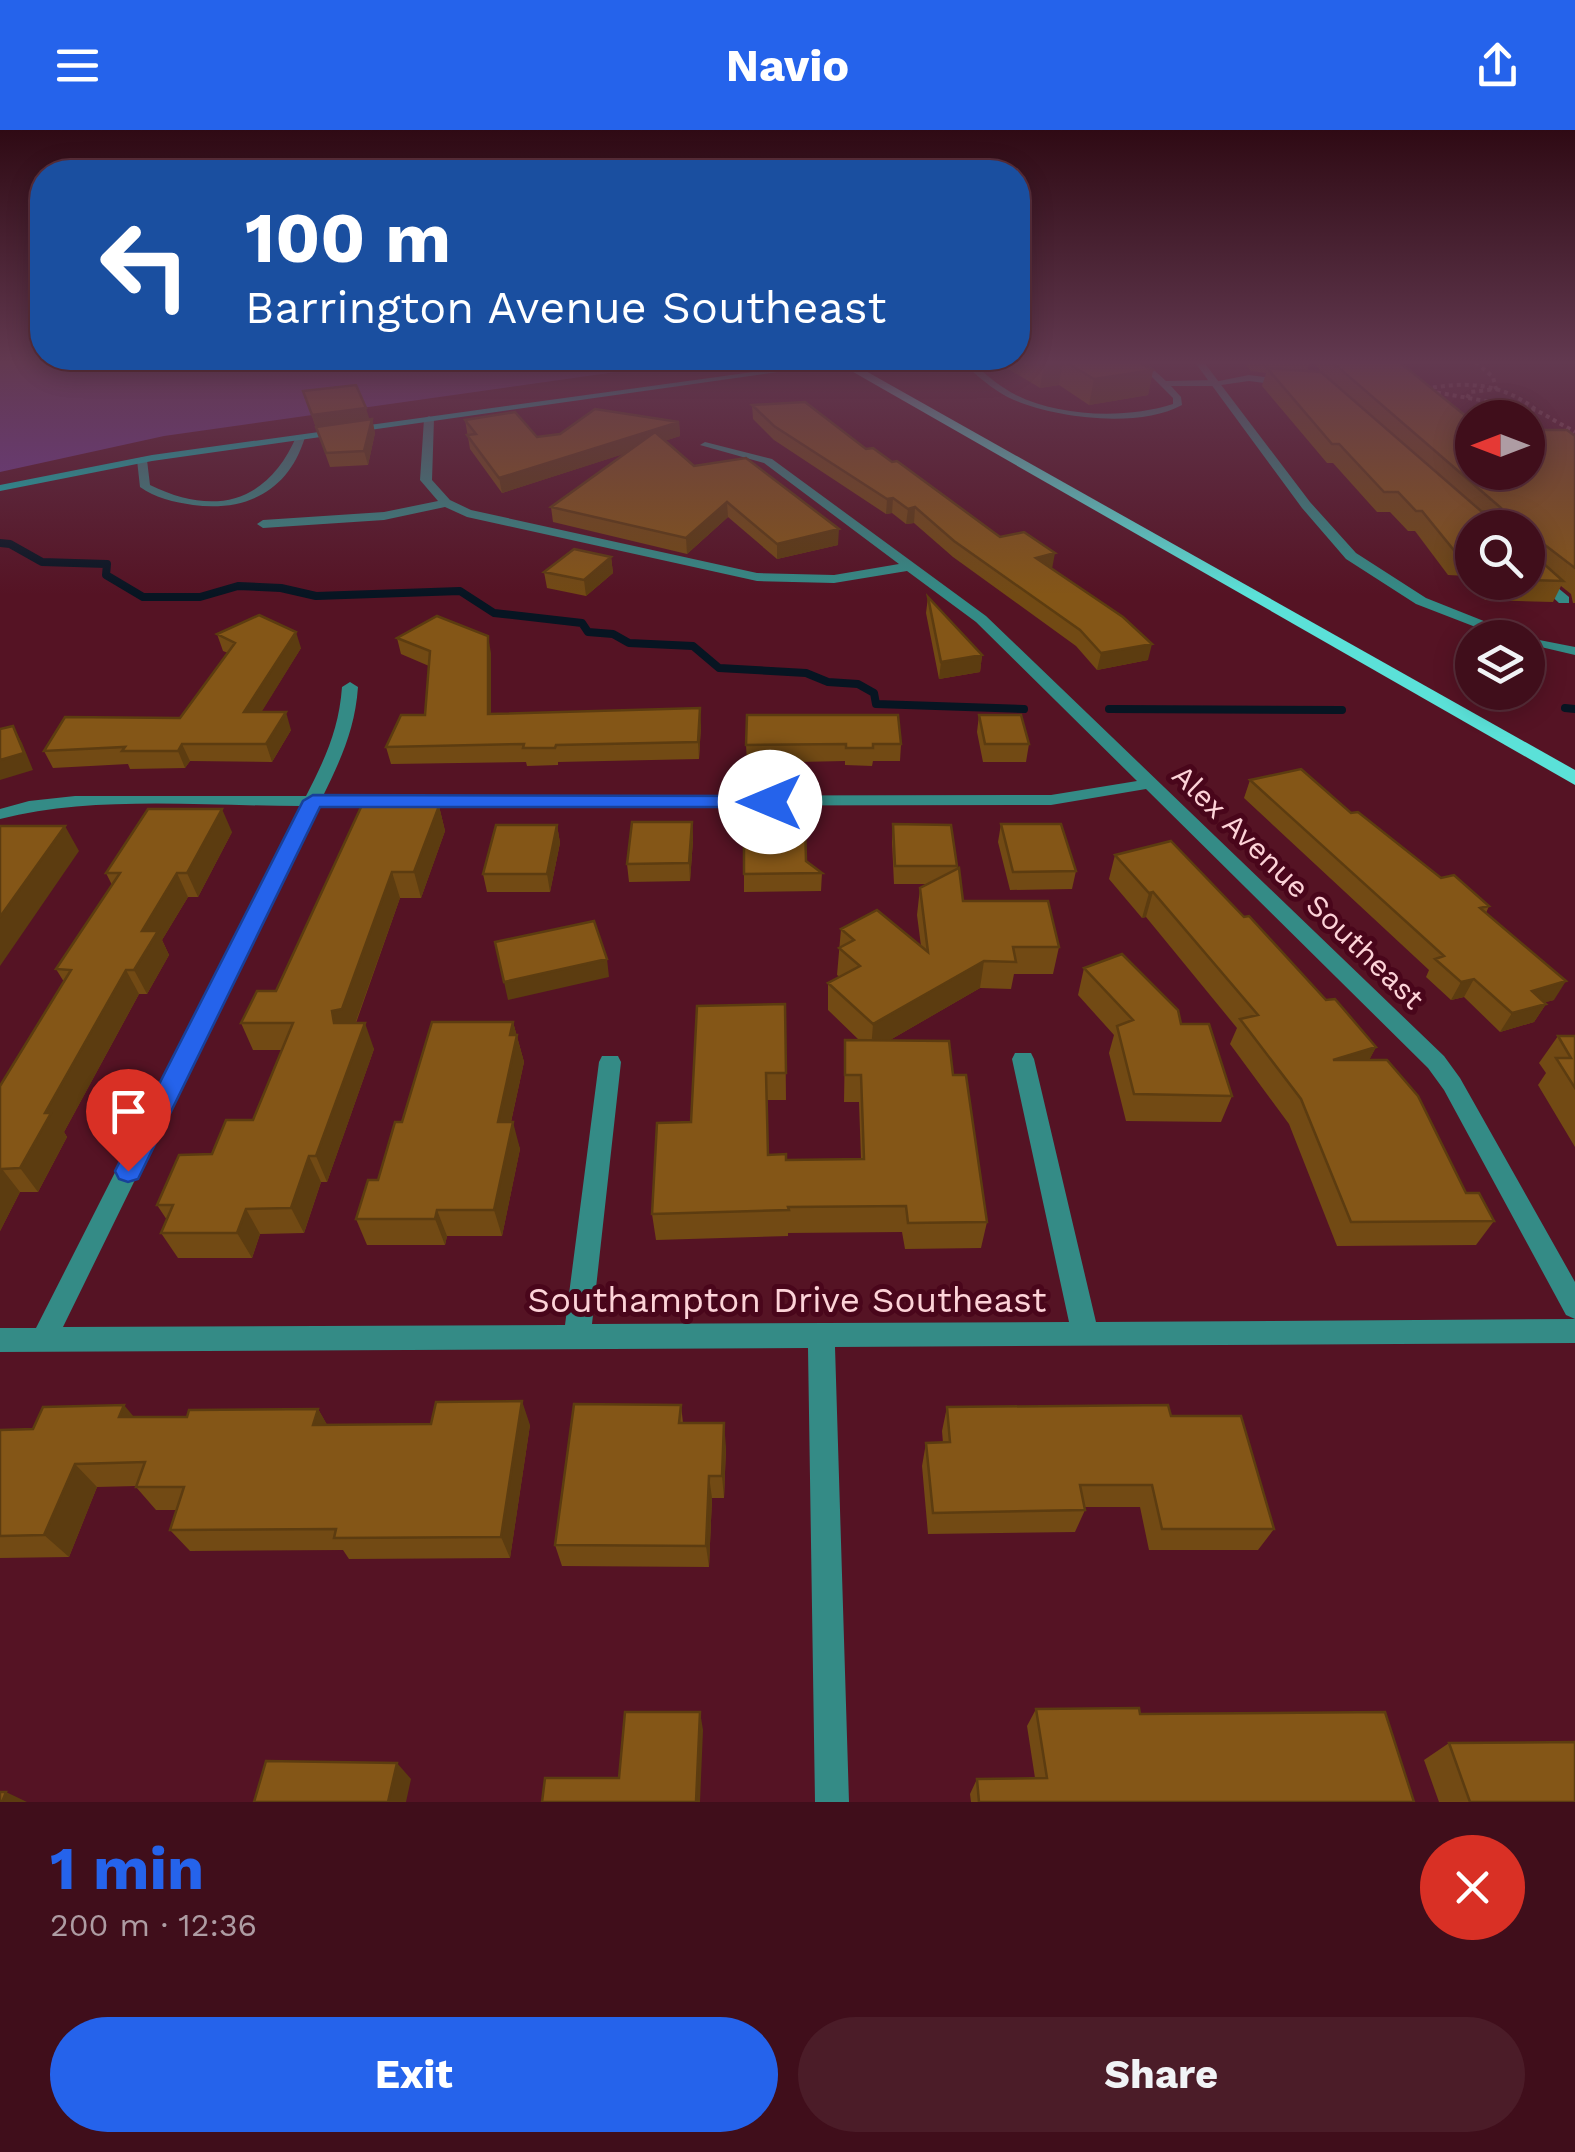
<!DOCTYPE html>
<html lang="en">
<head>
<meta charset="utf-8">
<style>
	:root { --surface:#400e1b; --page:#4b1c28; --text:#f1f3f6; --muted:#ae9ca3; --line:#592e3a; --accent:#2563eb }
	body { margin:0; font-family:"Work Sans",sans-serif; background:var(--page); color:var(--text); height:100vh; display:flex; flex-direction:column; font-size:38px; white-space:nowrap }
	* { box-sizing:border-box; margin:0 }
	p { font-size:32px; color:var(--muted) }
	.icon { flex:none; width:55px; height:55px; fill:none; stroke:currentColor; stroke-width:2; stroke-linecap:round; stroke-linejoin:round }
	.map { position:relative; height:1672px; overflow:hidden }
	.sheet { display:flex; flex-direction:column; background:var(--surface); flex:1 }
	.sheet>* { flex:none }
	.top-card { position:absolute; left:30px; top:30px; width:1000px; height:210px; border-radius:40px; box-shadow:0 5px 25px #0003,0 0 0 2px var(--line); background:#1a4fa0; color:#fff; overflow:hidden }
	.needle { width:65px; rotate:270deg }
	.tools { position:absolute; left:1455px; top:270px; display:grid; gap:20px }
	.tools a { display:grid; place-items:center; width:90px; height:90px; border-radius:50%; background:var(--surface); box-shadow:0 5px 25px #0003,0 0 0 2px var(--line); font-size:50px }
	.pin { position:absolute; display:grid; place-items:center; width:85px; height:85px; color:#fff; margin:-102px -42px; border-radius:50% 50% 50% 0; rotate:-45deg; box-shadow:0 0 10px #0007 }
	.pin .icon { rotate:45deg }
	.me { position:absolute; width:110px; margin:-55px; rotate:270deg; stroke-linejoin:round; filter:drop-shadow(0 0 8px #0008) }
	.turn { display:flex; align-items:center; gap:35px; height:210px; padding:0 50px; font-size:45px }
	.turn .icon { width:130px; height:130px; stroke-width:2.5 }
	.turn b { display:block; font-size:70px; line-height:85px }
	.round { display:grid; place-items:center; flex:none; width:105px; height:105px; border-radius:52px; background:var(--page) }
	.overview { display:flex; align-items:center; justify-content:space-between; height:170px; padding:0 50px }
	h1 { font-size:60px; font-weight:700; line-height:75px; color:var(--accent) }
	.action { display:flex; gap:20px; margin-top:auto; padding:20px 50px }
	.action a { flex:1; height:115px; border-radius:60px; background:var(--accent); color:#fff; font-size:40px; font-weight:700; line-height:115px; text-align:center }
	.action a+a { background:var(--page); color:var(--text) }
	header { display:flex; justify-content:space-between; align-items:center; height:130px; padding:0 50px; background:var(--accent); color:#fff; font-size:45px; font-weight:700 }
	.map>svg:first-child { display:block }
	.green { fill:#6e3c91 }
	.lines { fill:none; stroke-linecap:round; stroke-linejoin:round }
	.stream { stroke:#071522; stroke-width:8 }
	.path { stroke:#894f5c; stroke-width:4; stroke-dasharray:4 4; stroke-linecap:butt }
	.service { fill:#348b86; fill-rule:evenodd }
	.minor { fill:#348b86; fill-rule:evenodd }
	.tertiary { fill:#348b86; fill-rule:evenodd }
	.secondary { fill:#0ac0b8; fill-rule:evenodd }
	.primary { fill:#5be1d8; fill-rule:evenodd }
	.wall { fill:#724a14; fill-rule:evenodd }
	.shaded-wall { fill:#5c3c10 }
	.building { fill:#845617; stroke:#5c3c10; stroke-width:2.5 }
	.route { fill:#2563eb; stroke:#184099; stroke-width:2.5 }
	.labels { text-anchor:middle; stroke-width:10; stroke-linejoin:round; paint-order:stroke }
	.street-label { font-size:30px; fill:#fdd3d8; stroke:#49061b }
	.near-street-label { font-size:35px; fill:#fdd3d8; stroke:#49061b }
</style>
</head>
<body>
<header><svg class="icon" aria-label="menu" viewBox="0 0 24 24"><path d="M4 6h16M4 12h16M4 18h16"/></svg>Navio<svg class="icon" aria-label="share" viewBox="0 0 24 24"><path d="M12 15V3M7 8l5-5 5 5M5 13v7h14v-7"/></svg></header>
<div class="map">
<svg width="1575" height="1672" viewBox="0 0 1575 1672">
	<rect width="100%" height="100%" fill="#551324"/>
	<!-- green -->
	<path class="green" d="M0 231H694L164 306 0 342Z"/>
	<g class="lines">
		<!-- stream -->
		<path class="stream" d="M0 413 10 414 42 432 107 434 106 445 143 467H200L238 456 281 458 316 466 460 461 494 483 582 493 588 502 613 504 629 513 693 516 719 538 806 543 828 552 858 554 874 563 876 574 1024 579
			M1565 578 1575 579
			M1109 579 1342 580"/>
		<!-- path -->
		<path class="path" d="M1425 259C1466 251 1501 253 1535 279
			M1429 261 1536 280 1575 302
			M1467 268 1470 262 1496 259 1493 247 1474 231"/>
		<!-- service -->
		<path class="service" d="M1136 231H1144L1166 251 1214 250 1218 253 1214 256H1171L1181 267 1182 275C1141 298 1057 289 1014 270 998 263 983 251 970 239L977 237C989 247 1002 258 1016 265 1060 287 1127 289 1173 274V268Z
			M297 305 305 307C289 361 246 382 193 375 174 372 155 368 140 357L137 330 142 327 147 330 150 355C215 387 268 373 297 305Z"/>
		<!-- minor -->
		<path class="minor" d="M1249 245 1288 250 1293 253 1288 256 1249 251 1214 256 1209 253Z
			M429 286 434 289 432 350 450 370 471 380 757 443 834 445 899 434 764 333 700 315 705 312 772 329 986 486 1444 926 1460 948 1575 1152V1189L1566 1185 1444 960 1428 938 1146 659 1051 675 318 676 63 1197 565 1195 599 932 602 926H618L621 932 592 1194 1069 1192 1012 929 1015 923H1031L1034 929 1096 1192 1575 1189V1213L835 1217 849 1672H815L808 1218 0 1222V1198H36L301 676C203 676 94 665 0 689V679L29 671 75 666H306C325 629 339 599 342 557L350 552 358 557C355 599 341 629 323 666L1051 665 1137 651 976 492 907 441 834 453 757 451 467 387 445 377 384 390 263 398 257 394 263 390 384 382 438 371 420 350 424 289Z
			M1528 433 1569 467V473H1559L1528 444Z"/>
		<!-- tertiary -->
		<path class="tertiary" d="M1194 231H1203L1310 372 1356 423 1426 468 1524 507 1575 517V525L1528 514V508H1504L1416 474 1346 429 1302 378Z"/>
		<!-- secondary -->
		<path class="secondary" d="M832 231H855L152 331 0 361V355L152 325Z"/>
		<!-- primary -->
		<path class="primary" d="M834 231H848L1575 640V655Z"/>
	</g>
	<!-- wall -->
	<path class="wall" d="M995 231H1148L1150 232 1148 237 1153 240 1148 265 1089 275 1059 255 1040 258Z
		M1242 231H1310L1307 241 1323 244 1313 231H1398L1472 342 1575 306V473H1573L1571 464 1561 456 1553 472 1485 470 1467 446 1448 445 1415 401H1408L1390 382H1377L1333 333H1327L1262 256 1266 243 1251 241ZM1472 398H1528V452H1472Z
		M303 261 369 290 372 289 375 303 368 335 330 337Z
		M752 275 866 319 1000 407 1052 439 1148 530 1097 540 1076 516 953 427 914 393 906 394 892 383 886 384 774 310 753 289Z
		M465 290 537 307 679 292 680 306 664 311 694 336 838 415 777 429 728 387 687 424 553 392 551 377 626 323 502 363 470 319Z
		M611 427 613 443 586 466 547 458 544 442Z
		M928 467 982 525 980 542 939 549 926 483Z
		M217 504 301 518 261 582 291 600 272 632 190 631 185 638 130 639 128 634 53 638 44 621 180 588 228 523 223 521Z
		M397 508 491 523V584L701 595 699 629 558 632V635L527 636 526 632 391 634 386 617 425 585 429 536 401 524Z
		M979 585 1029 614 1026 632H983L977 602Z
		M901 614 900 631H873L872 636 845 635V631L747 633 746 615Z
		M1250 650 1351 683 1441 748 1489 776 1486 783 1554 870 1545 872 1546 874 1534 892 1500 902 1464 867 1451 870 1426 847 1429 840 1244 668Z
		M439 676 445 701 421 768H400L356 893 374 919 327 1052H321L304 1103 260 1104 252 1128H178L161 1103 167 1090 157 1075 212 1024 253 990 282 920H253L241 893 276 861Z
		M692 692 693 710 690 751 629 752 627 734Z
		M893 694 957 736 963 771 1059 817 1053 844H1014L1011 859 980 858 890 910 953 945 987 1092 981 1118 905 1119 902 1102 788 1103V1106L656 1110 652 1084 691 992 785 874 786 970H766L768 1025 786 1030 861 1029 859 972H844L845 910H859L828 880V853L840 847 837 845 841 799 921 816 917 785 920 758 928 754H894L892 712Z
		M1001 694 1076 741 1072 759 1010 760 998 712Z
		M557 695 560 713 550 762H487L483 744Z
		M777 699 806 731 822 743 821 761 744 762V744Z
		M232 702 198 767H188L162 810 169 825 147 864H139L64 1002 67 1007 38 1062H20L0 1101V956L64 852 56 839 112 755 106 743Z
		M1115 725 1326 870 1376 917 1369 930 1466 1063 1494 1091 1476 1115 1337 1116 1289 994 1230 914 1237 898 1146 787 1142 788 1109 749Z
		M1084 838 1232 966 1221 992 1126 991 1109 923 1114 905 1078 865Z
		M513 892 524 932 511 992 520 1019 502 1106H447L445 1115H367L356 1089 378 1050 402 992Z
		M1558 906H1575V1017L1538 955 1546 943 1539 933Z
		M681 1275 683 1293 726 1317 724 1368H712L709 1437 562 1436 555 1415Z
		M947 1277 1171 1286 1274 1399 1258 1420H1149L1140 1377H1084L1085 1380 1075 1402 928 1404 922 1336 926 1313H943L942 1301Z
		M318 1279 327 1295H530L510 1428 349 1429 343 1420 190 1421 170 1400 177 1380H156L136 1357V1356L97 1357 69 1427 0 1428V1300L33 1299 134 1287H187Z
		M1036 1579 1140 1584 1414 1672H971L970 1664 977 1649 1035 1648 1027 1596Z
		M1449 1613 1575 1672H1439L1424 1630Z"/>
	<!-- shaded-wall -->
	<path class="shaded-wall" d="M1063 231 1059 255 1040 258 1044 233Z
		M1150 232 1148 240H1153L1148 265 1089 275 1094 249 1141 233Z
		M366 278 370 291 316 299 312 285Z
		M372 289 375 303 368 335 364 321Z
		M679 292 680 306 502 363 499 348Z
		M893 368 892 383 886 384 887 369Z
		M727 372 728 387 687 424 686 408Z
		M915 377 914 393 906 394 908 379Z
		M839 399 838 415 777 429V414Z
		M1055 423 1052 439 1036 428Z
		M611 427 613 443 586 466 584 450Z
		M296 502 301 518 251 599 244 582Z
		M488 506 491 523V601L488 584Z
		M1152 514 1148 530 1097 540 1101 523Z
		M982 525 980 542 939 549 941 532Z
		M700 578 701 595 699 629 698 612Z
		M286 582 291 600 272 632 266 614Z
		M13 596 22 613 33 640 0 650V630Z
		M182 614 190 631 185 638 178 621Z
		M439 676 445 701 421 768 414 742Z
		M222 679 232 702 198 767 187 743Z
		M692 692 693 710 690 751 689 733Z
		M557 695 560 713 550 762 547 744Z
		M65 696 79 721 0 836V787Z
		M392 742 400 768 351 905 334 893 332 881Z
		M177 743 188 767 162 810 169 825 147 864 134 840 142 801Z
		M1153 762 1146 787 1142 788 1149 763Z
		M607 829 609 847 508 870 504 852Z
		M984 831 980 858 871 921 873 894Z
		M126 840 139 864 64 1002 67 1007 38 1062 20 1038 45 983Z
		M1474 849 1464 867 1451 870 1461 852Z
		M1566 851 1554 870 1520 879 1532 861Z
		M1546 874 1534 892 1500 902 1512 883Z
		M513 892 524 932 505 1019 498 992Z
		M365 893 374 919 327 1052 316 1026Z
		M1376 917 1363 942 1333 930Z
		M513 992 520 1019 502 1106 494 1080Z
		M309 1026 321 1052 304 1103 291 1078Z
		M2 1039 20 1062 0 1101V1043Z
		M246 1079 260 1104 252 1128 237 1103Z
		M437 1080 447 1106 445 1115 435 1089Z
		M522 1271 530 1295 510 1428 501 1407Z
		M124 1275 144 1299 119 1287Z
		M318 1279 332 1303 313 1295Z
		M724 1293 726 1317 724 1368 722 1346Z
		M75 1334 97 1357 69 1427 44 1405Z
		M709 1346 712 1368 709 1437 706 1416Z
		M700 1582 703 1600 700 1672H696Z
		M397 1633 411 1649 406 1672H388Z
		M6 1662 27 1672H2Z"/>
	<!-- building -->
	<path class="building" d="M1064 231H1148L1150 232 1141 233 1153 240 1094 249Z
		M1331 231H1398L1472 291V342H1528V300H1567L1575 306V438L1537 409 1534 412 1535 426 1563 451 1528 450V398H1472V425L1457 424 1422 381H1416L1398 362H1384L1339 314H1332L1267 238 1321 242 1481 381 1498 382 1501 378Z
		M356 255 366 278 312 285 303 261Z
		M805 272 866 319 873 318 892 332 897 331 1000 407 1024 402 1055 423 1036 428 1123 487 1152 514 1101 523 1080 500 954 411 915 377 908 379 893 368 887 369 774 296 752 275Z
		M595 279 679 292 499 348 467 305 476 304 465 290 515 282 537 307 560 304Z
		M372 289 364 321 326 323 316 297Z
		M655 302 694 336 746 328 839 399 777 414 727 372 686 408 551 377Z
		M574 419 611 427 584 450 544 442Z
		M928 467 982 525 941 532Z
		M259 485 296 502 244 582H286L266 614H182L178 621H122L125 617 44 621 65 587 180 588 235 513 217 504Z
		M437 486 488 506V584L700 578 698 612 556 615 555 618H523L524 614 386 617 401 585H425L430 521 397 508Z
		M747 585H898L901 614H873V618H846V614L746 615Z
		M979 585H1021L1029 614H985Z
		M13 596 24 623 0 630V599Z
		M1301 639 1351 683 1358 682 1441 748 1454 745 1489 776 1480 778 1566 851 1532 861 1546 874 1512 883 1474 849 1461 852 1435 829 1444 826 1250 650Z
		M362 675 439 676 414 742H392L342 879 332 881 334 893H365L316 1026H309L291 1078 246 1079 237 1103H161L173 1075H157L179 1025 212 1024 226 990H253L293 893H241L257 861H276Z
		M148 679H222L187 743H177L142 801H158L134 840H126L45 983H51L20 1038 2 1039 0 1043V956L71 840 56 839 120 743H106Z
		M632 692H692L689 733 627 734Z
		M805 692 806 731 822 743 744 744V699H777V693Z
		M893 694 951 695 957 736H895Z
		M1001 694H1061L1076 741 1013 742Z
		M496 695H557L547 744H483Z
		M0 696H65L0 787Z
		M1171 711 1244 787 1249 786 1326 870 1335 869 1376 917 1333 930H1387L1418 966 1466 1063H1479L1494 1091 1351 1092 1301 969 1240 889 1258 885 1153 762 1149 763 1115 725Z
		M959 738 963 771H1048L1059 817H1013L1016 832 984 831 873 894 828 853 860 836 839 818 854 810 841 799 877 780 928 822 920 758Z
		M594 791 607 829 504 852 495 812Z
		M1122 824 1178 880 1181 894H1209L1232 966 1134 964 1117 896 1133 890 1084 838Z
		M785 874 786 943H766L768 1025 786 1024V1030L864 1029 861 945H845V910L949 911 953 945H966L987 1092 908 1093 906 1076 788 1077 789 1080 652 1084 657 993 691 992 697 876Z
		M432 892H513L510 905H517L498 992H513L494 1080H437L435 1089H356L368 1050H378L395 992H402Z
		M1558 906H1575V958L1556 928H1571Z
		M522 1271 501 1407 334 1408 336 1399 170 1400 184 1357H136L145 1332 75 1334 44 1405 0 1406V1300L33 1299 43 1277 124 1275 119 1287H187L189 1280 318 1279 313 1295 431 1294 436 1272Z
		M574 1274 681 1275 679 1293H724L722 1346H709L706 1416 555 1415Z
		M1168 1275 1171 1286H1241L1274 1399H1162L1152 1355H1080L1085 1380 933 1383 926 1313 950 1312 947 1277Z
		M1139 1578 1140 1584 1385 1582 1414 1672H979L977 1649 1047 1648 1036 1579Z
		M625 1582H700L696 1672H542L545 1648H619Z
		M1575 1612V1672H1470L1449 1613Z
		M266 1631 397 1633 388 1672H254Z
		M0 1662H6L2 1672H0Z"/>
	<!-- sky -->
	<linearGradient id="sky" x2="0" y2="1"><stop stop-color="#2f0a14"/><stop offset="0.5" stop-color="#623950"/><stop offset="1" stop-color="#623950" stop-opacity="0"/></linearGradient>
	<rect width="1575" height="465" fill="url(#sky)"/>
	<!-- route -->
	<path class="route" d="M313 665 770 666 780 672 770 677H320L138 1049 128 1052 119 1049 115 1041 119 1033 303 671Z"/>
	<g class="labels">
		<!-- street labels -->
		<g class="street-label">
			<text transform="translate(1298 757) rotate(44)" y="10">Alex Avenue Southeast</text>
		</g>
		<!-- near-street labels -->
		<g class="near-street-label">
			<text x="787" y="1182">Southampton Drive Southeast</text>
		</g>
	</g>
</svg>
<div class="tools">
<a><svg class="needle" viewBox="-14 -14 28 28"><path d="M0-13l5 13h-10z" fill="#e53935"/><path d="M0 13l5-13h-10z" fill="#ae9ca3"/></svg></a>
<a><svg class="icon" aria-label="search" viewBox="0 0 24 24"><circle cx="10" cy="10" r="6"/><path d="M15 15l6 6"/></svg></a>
<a><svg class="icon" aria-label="layers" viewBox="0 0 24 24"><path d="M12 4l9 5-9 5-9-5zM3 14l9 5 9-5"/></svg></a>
</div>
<div class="pin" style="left:128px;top:1041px;background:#d93025"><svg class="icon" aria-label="arrive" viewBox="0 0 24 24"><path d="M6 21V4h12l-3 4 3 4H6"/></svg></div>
<svg class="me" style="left:770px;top:672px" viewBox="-20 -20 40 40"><circle r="19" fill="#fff"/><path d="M0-13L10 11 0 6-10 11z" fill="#2563eb"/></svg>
<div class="top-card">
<div class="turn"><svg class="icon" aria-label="left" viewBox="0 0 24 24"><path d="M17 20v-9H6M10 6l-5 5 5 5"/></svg><div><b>100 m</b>Barrington Avenue Southeast</div></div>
</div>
</div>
<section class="sheet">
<div class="overview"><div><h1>1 min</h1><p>200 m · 12:36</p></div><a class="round" style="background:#d93025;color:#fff"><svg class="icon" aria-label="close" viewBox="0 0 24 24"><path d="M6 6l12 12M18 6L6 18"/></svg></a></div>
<div class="action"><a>Exit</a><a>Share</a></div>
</section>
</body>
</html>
